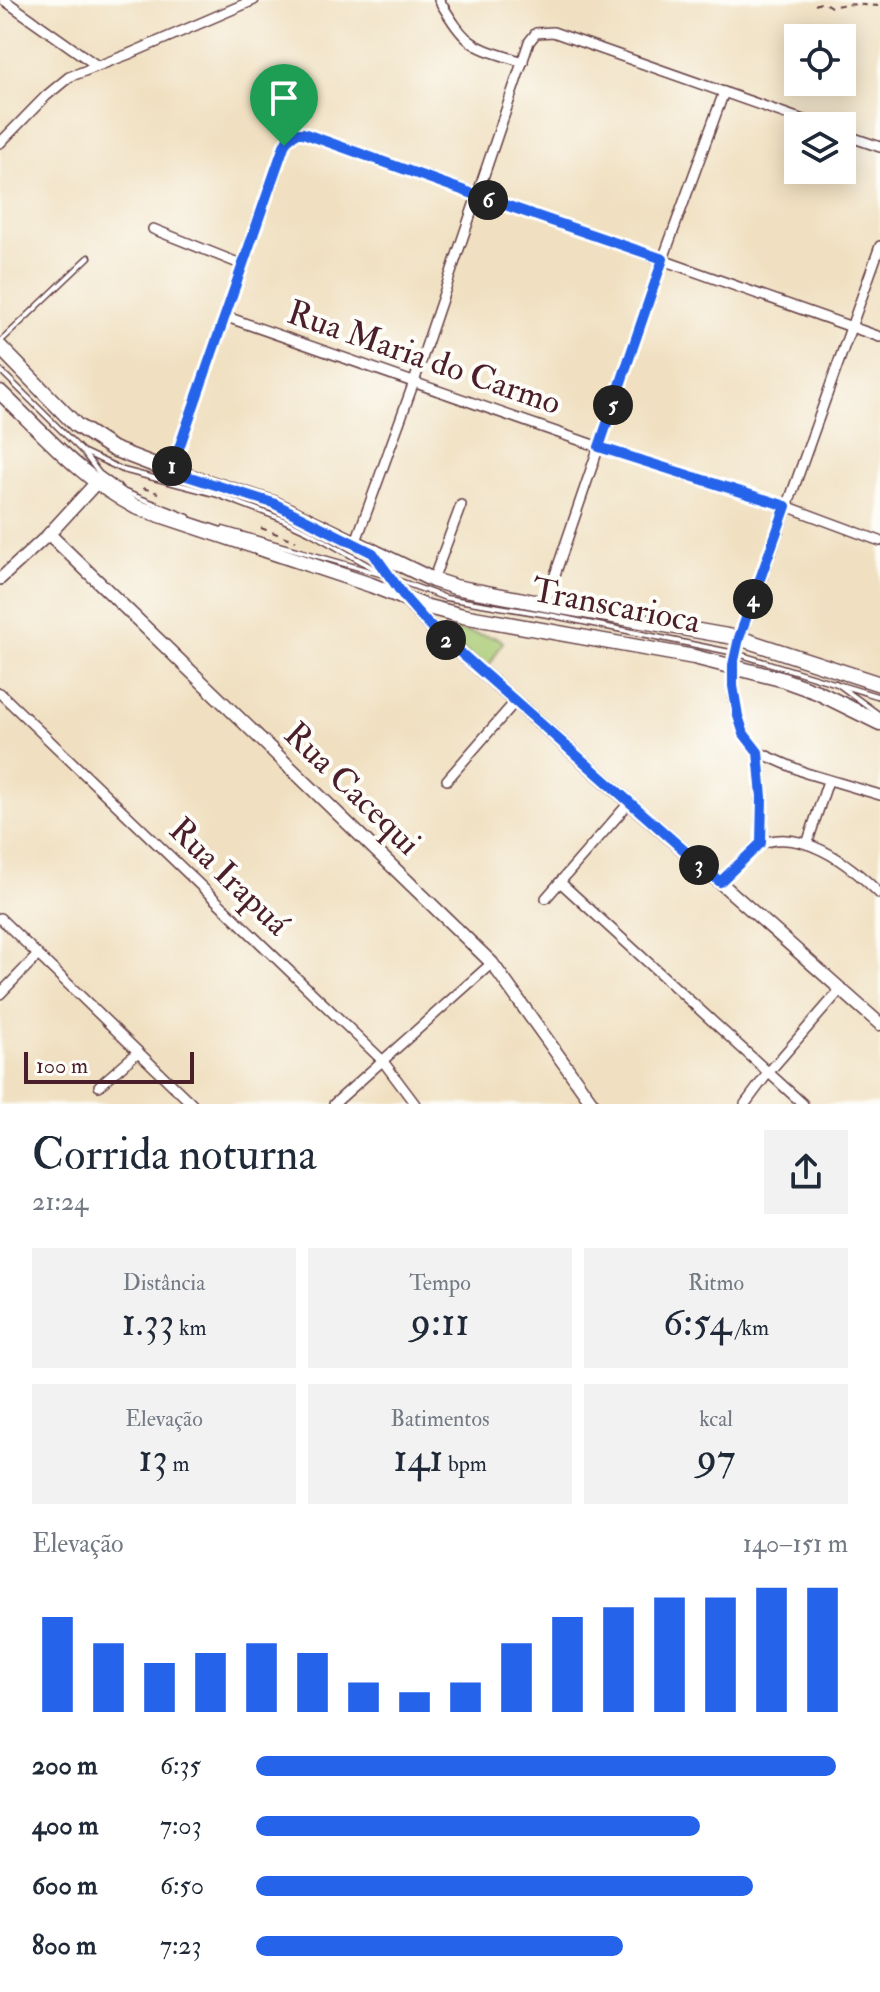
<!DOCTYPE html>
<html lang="pt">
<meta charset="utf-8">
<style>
:root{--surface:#fff;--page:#f2f2f3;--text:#1f2937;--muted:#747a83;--accent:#2563eb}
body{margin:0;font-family:"IM FELL Double Pica",serif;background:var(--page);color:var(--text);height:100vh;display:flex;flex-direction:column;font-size:30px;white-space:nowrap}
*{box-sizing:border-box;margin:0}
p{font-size:26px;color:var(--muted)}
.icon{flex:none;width:44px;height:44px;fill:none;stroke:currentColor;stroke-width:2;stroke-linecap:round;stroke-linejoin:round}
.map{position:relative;height:1104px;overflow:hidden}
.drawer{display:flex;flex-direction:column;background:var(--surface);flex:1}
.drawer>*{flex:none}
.tools{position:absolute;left:784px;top:24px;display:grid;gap:16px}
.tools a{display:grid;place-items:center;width:72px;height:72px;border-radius:0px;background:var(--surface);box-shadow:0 4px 20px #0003;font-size:40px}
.scale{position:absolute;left:24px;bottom:20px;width:170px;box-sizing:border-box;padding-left:8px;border:4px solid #4a1f2b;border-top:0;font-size:22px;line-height:28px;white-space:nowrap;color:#4a1f2b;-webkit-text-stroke:6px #fdfcf7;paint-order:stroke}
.pin{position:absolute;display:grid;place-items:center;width:68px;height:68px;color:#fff;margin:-82px -34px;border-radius:50% 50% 50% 0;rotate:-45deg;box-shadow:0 0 8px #0007}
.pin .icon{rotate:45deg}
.km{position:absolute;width:40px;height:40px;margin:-20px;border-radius:50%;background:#222;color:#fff;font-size:22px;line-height:40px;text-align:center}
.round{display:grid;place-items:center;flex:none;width:84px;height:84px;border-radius:0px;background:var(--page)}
.overview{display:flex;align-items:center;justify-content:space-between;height:136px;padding:0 32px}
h1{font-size:44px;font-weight:600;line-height:60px}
.stats{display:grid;grid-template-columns:repeat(3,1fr);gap:12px;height:136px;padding:8px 32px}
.stats div{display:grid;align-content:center;border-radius:0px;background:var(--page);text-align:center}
.stats b{font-size:40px;font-weight:600}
.stats small{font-size:22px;font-weight:400}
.stats p{font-size:22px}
.chart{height:224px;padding:16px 32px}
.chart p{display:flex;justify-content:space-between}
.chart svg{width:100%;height:144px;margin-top:8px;stroke:var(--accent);stroke-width:6}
ul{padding:0 32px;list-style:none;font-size:26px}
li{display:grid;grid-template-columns:128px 96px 1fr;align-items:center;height:60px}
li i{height:20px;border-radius:10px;background:var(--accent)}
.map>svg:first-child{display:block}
</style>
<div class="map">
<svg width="880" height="1104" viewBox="0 0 880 1104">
<rect width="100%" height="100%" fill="#fdfcf7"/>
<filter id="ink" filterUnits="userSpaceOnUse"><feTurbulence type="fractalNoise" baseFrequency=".0125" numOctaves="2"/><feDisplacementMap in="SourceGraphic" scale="16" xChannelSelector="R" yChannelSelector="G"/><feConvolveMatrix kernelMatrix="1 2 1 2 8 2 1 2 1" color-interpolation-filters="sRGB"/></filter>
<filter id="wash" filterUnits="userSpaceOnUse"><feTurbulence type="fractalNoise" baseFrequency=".006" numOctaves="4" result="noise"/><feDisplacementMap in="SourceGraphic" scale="32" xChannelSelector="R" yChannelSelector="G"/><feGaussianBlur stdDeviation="1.8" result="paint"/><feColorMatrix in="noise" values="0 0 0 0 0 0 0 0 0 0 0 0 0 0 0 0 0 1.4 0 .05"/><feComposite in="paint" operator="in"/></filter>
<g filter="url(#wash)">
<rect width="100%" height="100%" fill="#f0e0c1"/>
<path fill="#a9cb73" stroke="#7a754f" stroke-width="2" d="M450,629L498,638L503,642L487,669L445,634Z"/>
</g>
<g filter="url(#ink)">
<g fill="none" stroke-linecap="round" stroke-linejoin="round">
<defs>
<g id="service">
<path d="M0,342L89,257"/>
<path d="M0,370L82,451L99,473L125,492L188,517"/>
<path d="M82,451L123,470L215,494L279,518L309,532L382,573"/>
<path d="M223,529L380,574"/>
<path d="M397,580L446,598L554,616L735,653L880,697"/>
<path d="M836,683L880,715"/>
</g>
<g id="minor">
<path d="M4,0L96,65"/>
<path d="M439,0C469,49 470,45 523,62"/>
<path d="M842,134L880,147"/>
<path d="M0,143L46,96L69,77L129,54L254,0"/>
<path d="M153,229L243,265"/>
<path d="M224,316L599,447L786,506L880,541"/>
<path d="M171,471L284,146L287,140L296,133H303L880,337"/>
<path d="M355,544L414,382L529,42L536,33L553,32L820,126"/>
<path d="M433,580L461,505"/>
<path d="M545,604L663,259L724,92"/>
<path d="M0,693L382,1060L415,1104"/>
<path d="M758,752L806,773L880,795"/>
<path d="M447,780L514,703"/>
<path d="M761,843C759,814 765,783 758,755C757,747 748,741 745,734C732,710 731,680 735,653L880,246"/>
<path d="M807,844L828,781"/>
<path d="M560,882L803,1104"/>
<path d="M720,882L756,846C799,824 851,865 880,894"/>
<path d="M546,898L629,803"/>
<path d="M0,918L192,1104"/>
<path d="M0,994L38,955"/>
<path d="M99,1086L138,1052"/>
<path d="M334,1104L492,963"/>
<path d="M745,1104L768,1073L841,989"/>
</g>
<path id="tertiary" d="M0,579L49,534"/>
<g id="secondary">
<path d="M95,484L49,534L492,963L593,1104"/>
<path d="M373,553L406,599L428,624L880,1024"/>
</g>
<g id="primary">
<path d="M0,347L76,425L113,449L160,467L273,503L433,580L455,587L545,604L739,638L880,684"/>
<path d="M0,392C44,434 81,478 136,507L371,585L424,606L463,616L694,657L781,679L817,692L880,723"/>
</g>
</defs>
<use href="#service" stroke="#633c42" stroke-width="7"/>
<use href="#minor" stroke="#633c42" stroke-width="12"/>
<use href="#tertiary" stroke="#633c42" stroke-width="14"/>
<use href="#secondary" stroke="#633c42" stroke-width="15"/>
<use href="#primary" stroke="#633c42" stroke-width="17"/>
<g stroke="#633c42" stroke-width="2" stroke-dasharray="6 6" stroke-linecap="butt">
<path d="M815,5L823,2L831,7L846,4L880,6"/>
<path d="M143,488L158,493"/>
<path d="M261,528L296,541"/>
</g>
<use href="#service" stroke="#fff" stroke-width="4"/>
<use href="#minor" stroke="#fff" stroke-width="9"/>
<use href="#tertiary" stroke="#fff" stroke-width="11"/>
<use href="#secondary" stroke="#fff" stroke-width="12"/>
<use href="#primary" stroke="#fff" stroke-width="14"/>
</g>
</g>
<g fill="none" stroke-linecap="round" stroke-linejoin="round" filter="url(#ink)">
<defs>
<path id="route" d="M296,133H303L476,195L663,259L599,447L786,506L739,638L733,665V686L738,716L744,734L758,752L762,797L761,843L720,882L428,624L406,599L373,553L273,503L171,471L284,146L287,140Z"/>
</defs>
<use href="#route" stroke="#fff" stroke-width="16"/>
<use href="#route" stroke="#2563eb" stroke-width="10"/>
</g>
<g text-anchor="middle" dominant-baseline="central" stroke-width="8" stroke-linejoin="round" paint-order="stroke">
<g font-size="34" fill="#4a1f2b" stroke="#fdfcf7">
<text transform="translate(424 358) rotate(19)">Rua Maria do Carmo</text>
<text transform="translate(616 606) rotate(11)">Transcarioca</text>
<text transform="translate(352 789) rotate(44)">Rua Cacequi</text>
<text transform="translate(229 877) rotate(44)">Rua Irapuá</text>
</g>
</g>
</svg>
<div class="tools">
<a><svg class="icon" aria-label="locate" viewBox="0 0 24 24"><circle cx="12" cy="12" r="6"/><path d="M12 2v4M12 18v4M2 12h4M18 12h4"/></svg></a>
<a><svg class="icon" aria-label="layers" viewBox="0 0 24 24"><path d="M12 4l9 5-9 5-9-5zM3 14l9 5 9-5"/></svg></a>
</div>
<div class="scale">100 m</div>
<div class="pin" style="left:284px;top:146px;background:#1e9e55"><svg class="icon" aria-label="arrive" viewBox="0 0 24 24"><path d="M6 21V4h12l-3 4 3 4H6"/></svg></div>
<b class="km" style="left:172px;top:466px">1</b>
<b class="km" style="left:446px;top:640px">2</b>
<b class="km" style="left:699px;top:865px">3</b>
<b class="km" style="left:753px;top:599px">4</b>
<b class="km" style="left:613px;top:405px">5</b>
<b class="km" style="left:488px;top:200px">6</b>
</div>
<section class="drawer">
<div class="overview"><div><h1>Corrida noturna</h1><p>21:24</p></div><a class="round"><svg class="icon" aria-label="share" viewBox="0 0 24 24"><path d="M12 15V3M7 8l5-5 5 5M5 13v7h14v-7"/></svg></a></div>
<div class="stats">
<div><p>Distância</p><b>1.33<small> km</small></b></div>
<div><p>Tempo</p><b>9:11</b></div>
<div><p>Ritmo</p><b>6:54<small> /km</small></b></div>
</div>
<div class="stats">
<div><p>Elevação</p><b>13<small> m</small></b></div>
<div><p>Batimentos</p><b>141<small> bpm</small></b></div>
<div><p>kcal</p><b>97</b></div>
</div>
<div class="chart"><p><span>Elevação</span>140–151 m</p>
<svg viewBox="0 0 160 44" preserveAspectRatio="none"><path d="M5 44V15M15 44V23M25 44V29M35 44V26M45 44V23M55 44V26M65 44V35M75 44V38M85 44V35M95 44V23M105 44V15M115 44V12M125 44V9M135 44V9M145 44V6M155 44V6"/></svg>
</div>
<ul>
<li><b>200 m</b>6:35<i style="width:98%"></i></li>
<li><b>400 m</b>7:03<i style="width:75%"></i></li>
<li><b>600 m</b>6:50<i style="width:84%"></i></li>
<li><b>800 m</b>7:23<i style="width:62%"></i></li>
</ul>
</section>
